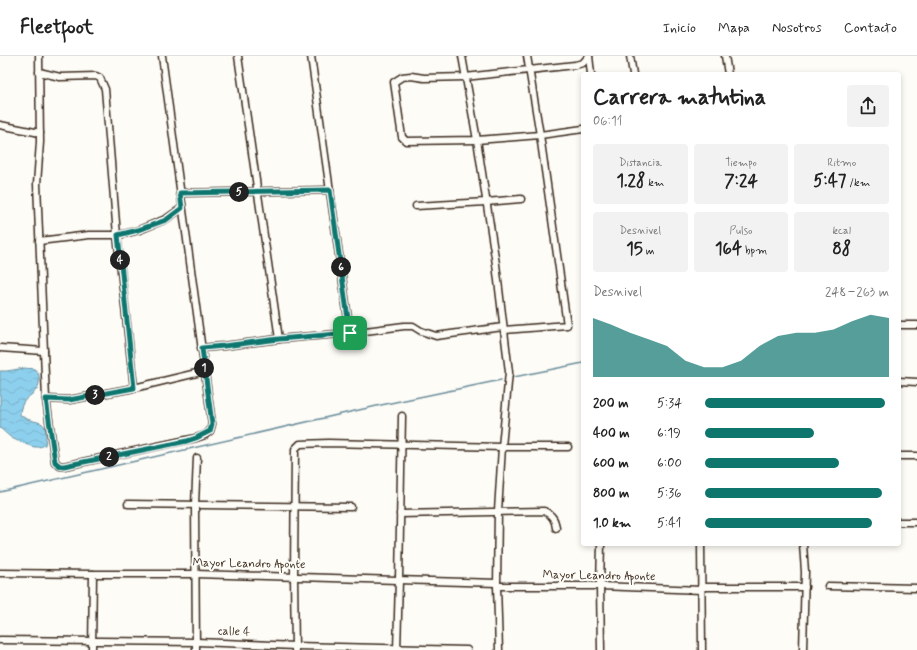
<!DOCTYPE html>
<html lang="es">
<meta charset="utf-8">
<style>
:root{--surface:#fff;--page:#f2f2f2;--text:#222;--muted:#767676;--line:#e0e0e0;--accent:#0f766e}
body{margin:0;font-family:Mynerve,sans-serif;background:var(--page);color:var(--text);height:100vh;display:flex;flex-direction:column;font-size:15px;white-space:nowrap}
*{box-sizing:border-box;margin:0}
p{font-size:13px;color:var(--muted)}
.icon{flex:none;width:22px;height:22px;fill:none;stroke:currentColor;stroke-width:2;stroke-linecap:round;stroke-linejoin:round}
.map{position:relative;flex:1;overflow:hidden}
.panel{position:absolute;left:581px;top:16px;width:320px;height:474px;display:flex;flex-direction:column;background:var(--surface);border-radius:4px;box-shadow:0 2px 6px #0003}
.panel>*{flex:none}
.pin{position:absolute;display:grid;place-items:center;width:34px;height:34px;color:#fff;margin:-17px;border-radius:8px;box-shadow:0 2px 6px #0006}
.km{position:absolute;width:20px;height:20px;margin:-10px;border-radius:50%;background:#222;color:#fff;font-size:11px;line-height:20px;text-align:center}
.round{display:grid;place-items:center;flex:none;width:42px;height:42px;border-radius:4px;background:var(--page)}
.summary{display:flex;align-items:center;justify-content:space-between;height:68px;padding:0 12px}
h1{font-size:22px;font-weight:800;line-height:30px}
.metrics{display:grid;grid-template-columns:repeat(3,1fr);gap:6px;height:68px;padding:4px 12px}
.metrics div{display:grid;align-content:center;border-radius:4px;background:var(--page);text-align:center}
.metrics b{font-size:17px;font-weight:800}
.metrics small{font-size:11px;font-weight:400}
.metrics p{font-size:11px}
.chart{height:112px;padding:8px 12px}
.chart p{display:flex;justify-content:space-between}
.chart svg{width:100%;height:72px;margin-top:4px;fill:var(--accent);opacity:.7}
ul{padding:0 12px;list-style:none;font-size:13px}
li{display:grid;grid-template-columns:64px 48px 1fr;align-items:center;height:30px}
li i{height:10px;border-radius:5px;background:var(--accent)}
header{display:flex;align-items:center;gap:24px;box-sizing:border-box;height:56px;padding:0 20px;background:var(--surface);border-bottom:1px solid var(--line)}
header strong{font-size:19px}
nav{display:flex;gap:22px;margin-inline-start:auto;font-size:14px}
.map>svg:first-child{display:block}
</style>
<header>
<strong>Fleetfoot</strong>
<nav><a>Inicio</a><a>Mapa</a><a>Nosotros</a><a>Contacto</a></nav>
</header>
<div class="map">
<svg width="917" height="594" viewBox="0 0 917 594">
<defs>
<pattern id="water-waves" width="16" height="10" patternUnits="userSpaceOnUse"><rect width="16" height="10" fill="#8dd0ee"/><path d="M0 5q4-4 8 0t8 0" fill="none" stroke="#7bb3cc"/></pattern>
</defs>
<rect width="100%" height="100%" fill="#fdfcf7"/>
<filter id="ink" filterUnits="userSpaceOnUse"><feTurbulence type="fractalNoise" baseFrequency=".025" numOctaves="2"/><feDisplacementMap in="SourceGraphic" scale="8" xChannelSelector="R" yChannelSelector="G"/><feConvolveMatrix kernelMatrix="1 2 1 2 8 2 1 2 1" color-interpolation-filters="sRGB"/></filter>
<g filter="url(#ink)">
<path fill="url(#water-waves)" stroke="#6c8e9b" d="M25,312C28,313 32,312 34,313C41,316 40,328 37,333C33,339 26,341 23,347C21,351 20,355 20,359C36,371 50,358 45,389C35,394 28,389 19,385C18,385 17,385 16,384C10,382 5,376 0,372V315H7Z"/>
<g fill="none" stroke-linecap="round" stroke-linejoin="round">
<g stroke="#6c8e9b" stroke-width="1.5">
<path d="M514,321L583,307"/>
<path d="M0,436L381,349L501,324"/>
</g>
<defs>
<g id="minor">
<path d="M39,0L40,86L37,128L46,343L55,406L60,410H64L196,382L205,379L210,375L212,368L162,0"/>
<path d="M238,0L279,283"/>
<path d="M462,0L477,84L496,208L509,316L502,391L498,455L497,530L499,594"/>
<path d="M589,0L591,18"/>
<path d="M630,0L633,18"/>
<path d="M725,0L728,18"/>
<path d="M39,16L60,21L96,20L100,22L105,33L117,179L134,332"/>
<path d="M0,69L40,77"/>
<path d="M583,73L540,79L477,84L406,85L402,81L394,26L402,21L411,20L424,22L465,21L575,9L583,7L589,0"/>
<path d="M180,137L330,134"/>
<path d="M416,150L486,146L521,143"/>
<path d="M39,185L89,179H117L124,178L139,174L166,163L182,152"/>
<path d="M899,269H917"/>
<path d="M504,274L567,269L540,79L527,0"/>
<path d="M350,277L404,270H413L421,275L436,280L503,271"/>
<path d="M0,292L44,295"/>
<path d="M201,292L224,290L279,283L350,277L311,0"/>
<path d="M899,325L917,326"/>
<path d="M46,343L69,344L134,332L205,315"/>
<path d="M899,400H917"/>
<path d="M128,448L351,451"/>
<path d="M400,458L544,455C552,459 555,463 556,472"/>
<path d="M899,466H917"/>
<path d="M701,488L702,594"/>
<path d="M0,517L93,518H196L497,527"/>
<path d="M497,530H600L701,534"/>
<path d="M828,530L917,532"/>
<path d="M701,531H805"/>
<path d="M0,584L197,586L295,590L467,594"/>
<path d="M92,594L93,518"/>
<path d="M196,594L195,449L197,402"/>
<path d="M295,594L294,520L295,393L300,388L328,387L502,391H568"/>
<path d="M397,594L399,524L402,360"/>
<path d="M601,594L600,530L601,488"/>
<path d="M803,594L805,516L803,488"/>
</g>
</defs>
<use href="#minor" stroke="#3b2a1e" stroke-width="9"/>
<use href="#minor" stroke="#fdfcf7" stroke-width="6"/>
</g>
</g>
<g fill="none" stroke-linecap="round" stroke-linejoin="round" filter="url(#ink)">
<defs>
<path id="route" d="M330,134L350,277L279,283L224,290L202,292L212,368L210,375L196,382L187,385L64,410H60L55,406L46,343L69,344L134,332L118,179L138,174L166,164L182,152L180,137Z"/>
</defs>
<use href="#route" stroke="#fff" stroke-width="8"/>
<use href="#route" stroke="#0f766e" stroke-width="5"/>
</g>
<g text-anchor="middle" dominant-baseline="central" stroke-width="4" stroke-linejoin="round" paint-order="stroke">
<g font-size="12" fill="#3b2a1e" stroke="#fdfcf7">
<text transform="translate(249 508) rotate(1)">Mayor Leandro Aponte</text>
<text transform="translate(599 520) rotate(1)">Mayor Leandro Aponte</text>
<text transform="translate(234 576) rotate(2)">calle 4</text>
</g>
</g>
</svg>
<div class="pin" style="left:350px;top:277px;background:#1e9e55"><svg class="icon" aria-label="arrive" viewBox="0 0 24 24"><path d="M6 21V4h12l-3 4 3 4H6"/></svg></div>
<b class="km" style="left:204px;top:312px">1</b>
<b class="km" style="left:109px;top:401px">2</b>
<b class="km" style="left:95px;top:339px">3</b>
<b class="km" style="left:120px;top:204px">4</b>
<b class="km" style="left:239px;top:136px">5</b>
<b class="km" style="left:341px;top:211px">6</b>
<section class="panel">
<div class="summary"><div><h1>Carrera matutina</h1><p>06:11</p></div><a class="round"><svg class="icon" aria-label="share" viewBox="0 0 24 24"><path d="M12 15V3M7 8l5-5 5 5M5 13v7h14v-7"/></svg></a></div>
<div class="metrics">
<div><p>Distancia</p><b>1.28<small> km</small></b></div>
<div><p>Tiempo</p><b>7:24</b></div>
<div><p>Ritmo</p><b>5:47<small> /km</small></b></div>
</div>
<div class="metrics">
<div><p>Desnivel</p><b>15<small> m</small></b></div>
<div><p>Pulso</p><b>164<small> bpm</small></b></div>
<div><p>kcal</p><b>88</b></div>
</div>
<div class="chart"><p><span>Desnivel</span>248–263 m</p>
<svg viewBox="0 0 160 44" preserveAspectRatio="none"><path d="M0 44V8L10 12L20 17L30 21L40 25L50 34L60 38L70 38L80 34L90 25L100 19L110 17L120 17L130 15L140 10L150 6L160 8V44z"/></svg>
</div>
<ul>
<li><b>200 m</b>5:34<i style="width:98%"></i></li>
<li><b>400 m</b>6:19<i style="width:59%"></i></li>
<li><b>600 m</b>6:00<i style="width:73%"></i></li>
<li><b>800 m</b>5:36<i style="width:96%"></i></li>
<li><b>1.0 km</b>5:41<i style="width:91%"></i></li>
</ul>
</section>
</div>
